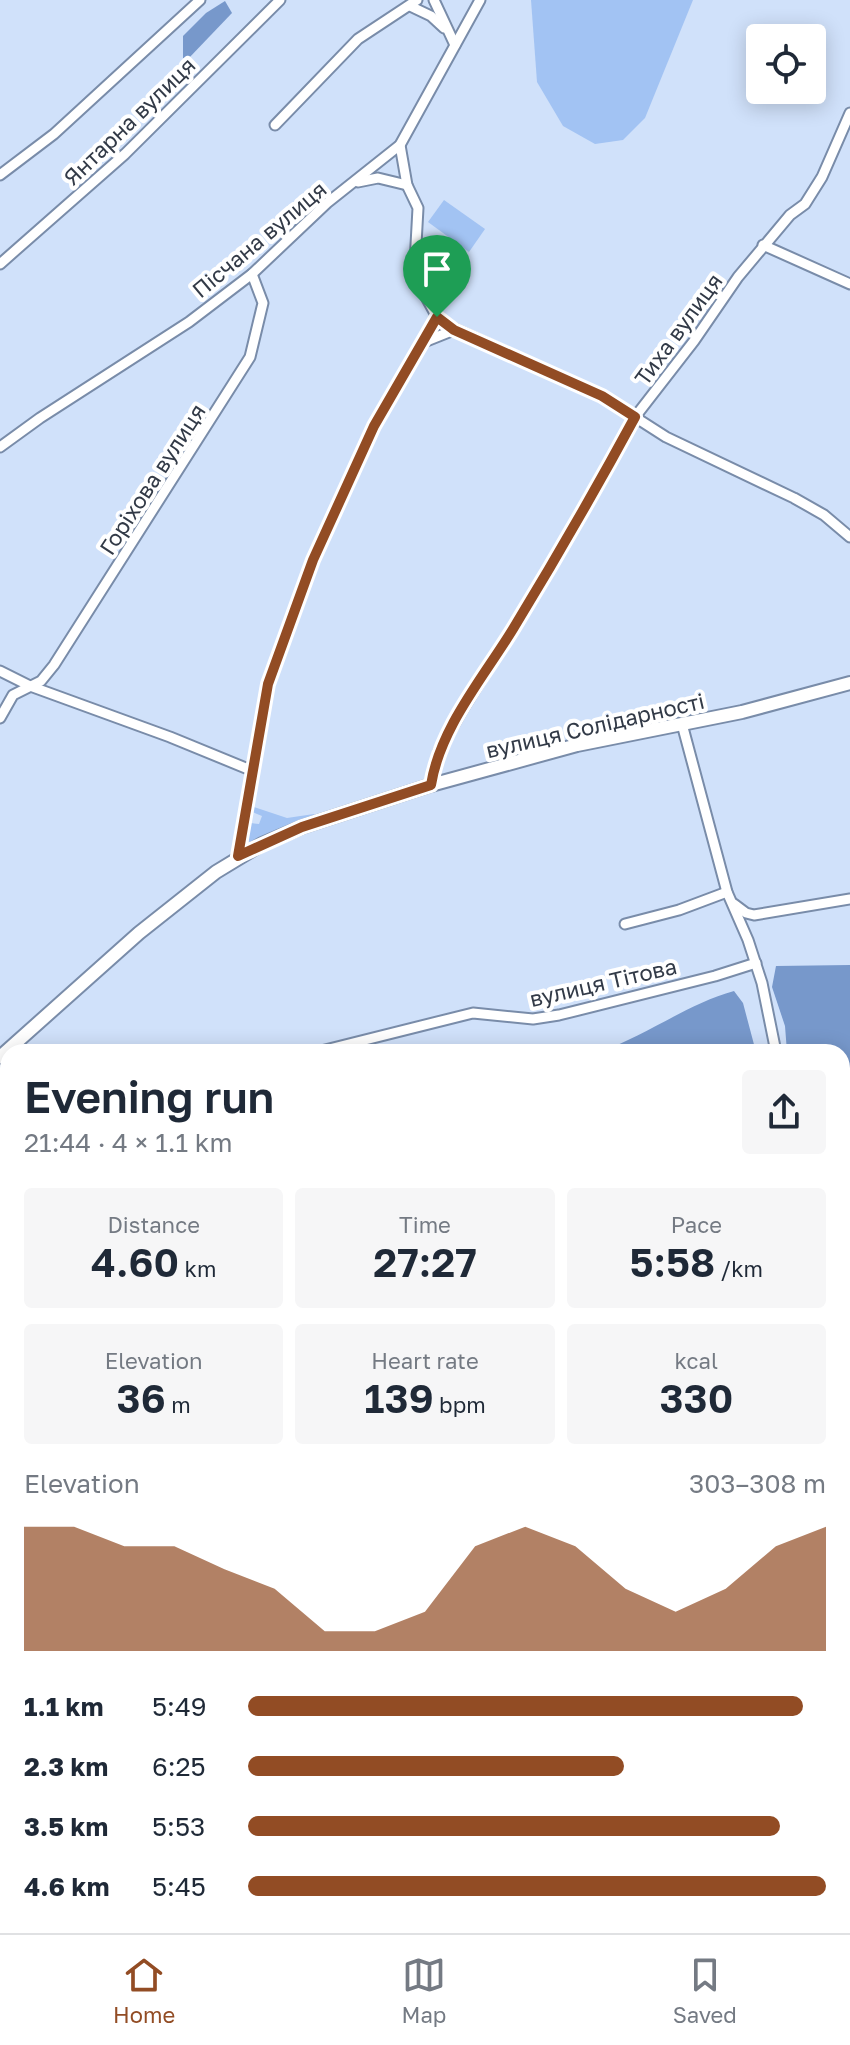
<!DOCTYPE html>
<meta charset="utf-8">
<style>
:root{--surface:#fff;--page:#f6f6f7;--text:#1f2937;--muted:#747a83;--line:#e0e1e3;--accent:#924c24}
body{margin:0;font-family:"Golos Text",sans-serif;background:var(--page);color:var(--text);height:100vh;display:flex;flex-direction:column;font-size:30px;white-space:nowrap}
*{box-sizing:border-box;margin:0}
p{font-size:26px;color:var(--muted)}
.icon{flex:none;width:44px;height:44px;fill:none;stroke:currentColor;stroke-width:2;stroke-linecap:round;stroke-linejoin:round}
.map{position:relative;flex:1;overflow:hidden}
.details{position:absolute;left:0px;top:1044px;width:850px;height:890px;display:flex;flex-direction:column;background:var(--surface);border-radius:24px 24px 0 0;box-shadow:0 4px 20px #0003}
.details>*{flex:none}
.controls{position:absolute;left:746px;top:24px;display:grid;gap:16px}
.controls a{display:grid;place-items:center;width:80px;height:80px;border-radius:8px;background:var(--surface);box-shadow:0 4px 20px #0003;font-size:40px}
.pin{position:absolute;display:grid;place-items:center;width:68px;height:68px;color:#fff;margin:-82px -34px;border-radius:50% 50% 50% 0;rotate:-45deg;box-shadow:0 0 8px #0007}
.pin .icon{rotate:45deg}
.round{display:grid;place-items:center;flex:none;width:84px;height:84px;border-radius:8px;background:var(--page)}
.head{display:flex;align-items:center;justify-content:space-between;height:136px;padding:0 24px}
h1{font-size:44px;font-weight:600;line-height:60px}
.figures{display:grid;grid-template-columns:repeat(3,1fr);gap:12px;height:136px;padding:8px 24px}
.figures div{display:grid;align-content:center;border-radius:8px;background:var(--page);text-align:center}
.figures b{font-size:40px;font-weight:600}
.figures small{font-size:22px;font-weight:400}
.figures p{font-size:22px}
.chart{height:224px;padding:16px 24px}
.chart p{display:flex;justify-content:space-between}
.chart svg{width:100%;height:144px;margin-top:8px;fill:var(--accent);opacity:.7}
ul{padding:0 24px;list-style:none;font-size:26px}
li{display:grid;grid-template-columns:128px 96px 1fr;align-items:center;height:60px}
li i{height:20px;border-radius:10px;background:var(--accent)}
.dock{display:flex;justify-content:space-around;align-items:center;height:112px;border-top:2px solid var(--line);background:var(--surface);font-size:22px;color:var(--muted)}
.dock a{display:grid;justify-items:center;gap:4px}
.dock .selected{color:var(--accent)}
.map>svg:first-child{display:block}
</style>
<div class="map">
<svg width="850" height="1933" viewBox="0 0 850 1933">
<rect width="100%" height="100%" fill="#d0e1fa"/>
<g fill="#a2c3f3">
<path d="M531,0H693L645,118L623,140L595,144L563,126L537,82Z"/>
<path d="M444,200L485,229L469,252L428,222Z"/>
<path d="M251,806L287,818L314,814V818L250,845L246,829L251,823L259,824L262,816L250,811Z"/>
<path d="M850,1083V1445L842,1440V1085Z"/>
</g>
<g fill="#7798cb">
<path d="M225,1L232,13L188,59L183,58V36L206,13Z"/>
<path d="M850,965V1083L842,1085V1052H787L785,1026L772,987L776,966Z"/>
<path d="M734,991L743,1003L756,1052H599C646,1036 687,1004 734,991Z"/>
<path d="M8,1523V1652L0,1659V1533Z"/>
</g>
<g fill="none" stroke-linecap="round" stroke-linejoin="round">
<defs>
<g id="minor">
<path d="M434,0L455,45"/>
<path d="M410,6L431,16L444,28"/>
<path d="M275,125L358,39L417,0"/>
<path d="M400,145L407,185L418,208L415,263L420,286L437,317L446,325L602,396L666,437L794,498L824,515L850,537"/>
<path d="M0,175L54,134L200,0"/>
<path d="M358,182L378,178L407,185"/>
<path d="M763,245L850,284"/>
<path d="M0,264L125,154L280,0"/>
<path d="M424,342L454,330"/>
<path d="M0,447L40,418L189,322L252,274L327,203L400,145L480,0"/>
<path d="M0,671L30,686L170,737L253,771"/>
<path d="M0,718L13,695L41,681L54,665L250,357L263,303L252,274"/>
<path d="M682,724L727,892L748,940L762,983L776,1052"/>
<path d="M431,785L439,751L461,712L552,565L635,417L694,341L738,277L790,215L805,204L822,177L850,113"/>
<path d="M238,856L268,684L313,560L374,426L437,317"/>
<path d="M734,904L746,913L754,915L850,899"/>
<path d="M625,924L679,910L727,892"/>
<path d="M317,1052L473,1013L533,1019L559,1015L715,976L756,963"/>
<path d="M0,1195L8,1197"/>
<path d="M842,1520L850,1526"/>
<path d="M842,1838L850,1828"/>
<path d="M842,1909L850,1915"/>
<path d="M136,1926L144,1933"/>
<path d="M21,1933L28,1926"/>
<path d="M245,1933L252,1926"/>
<path d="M511,1933L517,1926"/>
<path d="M757,1933L765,1926"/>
</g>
<path id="secondary" d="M0,1057L139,933L216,872L262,844L302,827L431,785L577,745L742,712L850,683"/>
</defs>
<use href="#minor" stroke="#798ca9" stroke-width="13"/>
<use href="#secondary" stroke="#798ca9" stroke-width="16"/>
<use href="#minor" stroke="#fff" stroke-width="9"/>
<use href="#secondary" stroke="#fff" stroke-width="12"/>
</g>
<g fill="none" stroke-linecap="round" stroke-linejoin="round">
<defs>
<path id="route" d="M437,317L454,330L602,396L635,417C596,489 555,560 513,629C483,678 440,728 431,785L302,827L238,856L268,684L313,560L374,426Z"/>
</defs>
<use href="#route" stroke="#fff" stroke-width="16"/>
<use href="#route" stroke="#924c24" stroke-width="10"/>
</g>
<g text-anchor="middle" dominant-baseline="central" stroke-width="8" stroke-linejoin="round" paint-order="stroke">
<g font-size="22" fill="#323a47" stroke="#fff">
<text transform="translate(129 121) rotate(-44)">Янтарна вулиця</text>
<text transform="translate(259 239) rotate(-40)">Пісчана вулиця</text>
<text transform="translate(678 329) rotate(-54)">Тиха вулиця</text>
<text transform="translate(152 479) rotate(-57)">Горіхова вулиця</text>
<text transform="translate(595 725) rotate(-13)">вулиця Солідарності</text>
<text transform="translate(603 982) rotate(-13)">вулиця Тітова</text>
</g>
</g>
</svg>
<div class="controls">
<a><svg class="icon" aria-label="locate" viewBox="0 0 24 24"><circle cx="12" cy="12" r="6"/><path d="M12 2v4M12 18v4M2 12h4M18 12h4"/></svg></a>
</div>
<div class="pin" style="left:437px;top:317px;background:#1e9e55"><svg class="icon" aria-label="arrive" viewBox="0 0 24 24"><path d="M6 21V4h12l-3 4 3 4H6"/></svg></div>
<section class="details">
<div class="head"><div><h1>Evening run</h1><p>21:44 · 4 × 1.1 km</p></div><a class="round"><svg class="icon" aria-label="share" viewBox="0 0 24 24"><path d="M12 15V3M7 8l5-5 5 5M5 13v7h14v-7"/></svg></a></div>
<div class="figures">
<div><p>Distance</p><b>4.60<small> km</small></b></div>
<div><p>Time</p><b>27:27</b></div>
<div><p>Pace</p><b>5:58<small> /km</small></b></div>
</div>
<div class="figures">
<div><p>Elevation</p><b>36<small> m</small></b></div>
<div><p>Heart rate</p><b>139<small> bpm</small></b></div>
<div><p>kcal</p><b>330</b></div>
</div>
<div class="chart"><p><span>Elevation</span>303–308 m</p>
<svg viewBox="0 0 160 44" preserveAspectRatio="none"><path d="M0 44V6L10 6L20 12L30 12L40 19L50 25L60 38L70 38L80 32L90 12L100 6L110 12L120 25L130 32L140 25L150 12L160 6V44z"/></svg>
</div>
<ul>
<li><b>1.1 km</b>5:49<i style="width:96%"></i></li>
<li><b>2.3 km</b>6:25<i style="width:65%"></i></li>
<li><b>3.5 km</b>5:53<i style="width:92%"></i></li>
<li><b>4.6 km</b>5:45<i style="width:100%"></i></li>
</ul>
</section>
</div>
<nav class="dock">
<a class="selected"><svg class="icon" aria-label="home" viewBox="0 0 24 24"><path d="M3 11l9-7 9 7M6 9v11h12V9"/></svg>Home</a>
<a><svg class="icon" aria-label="map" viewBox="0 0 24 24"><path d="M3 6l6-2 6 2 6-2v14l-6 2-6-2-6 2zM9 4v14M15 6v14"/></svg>Map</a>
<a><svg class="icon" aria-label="saved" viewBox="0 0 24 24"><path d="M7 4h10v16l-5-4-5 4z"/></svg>Saved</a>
</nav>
